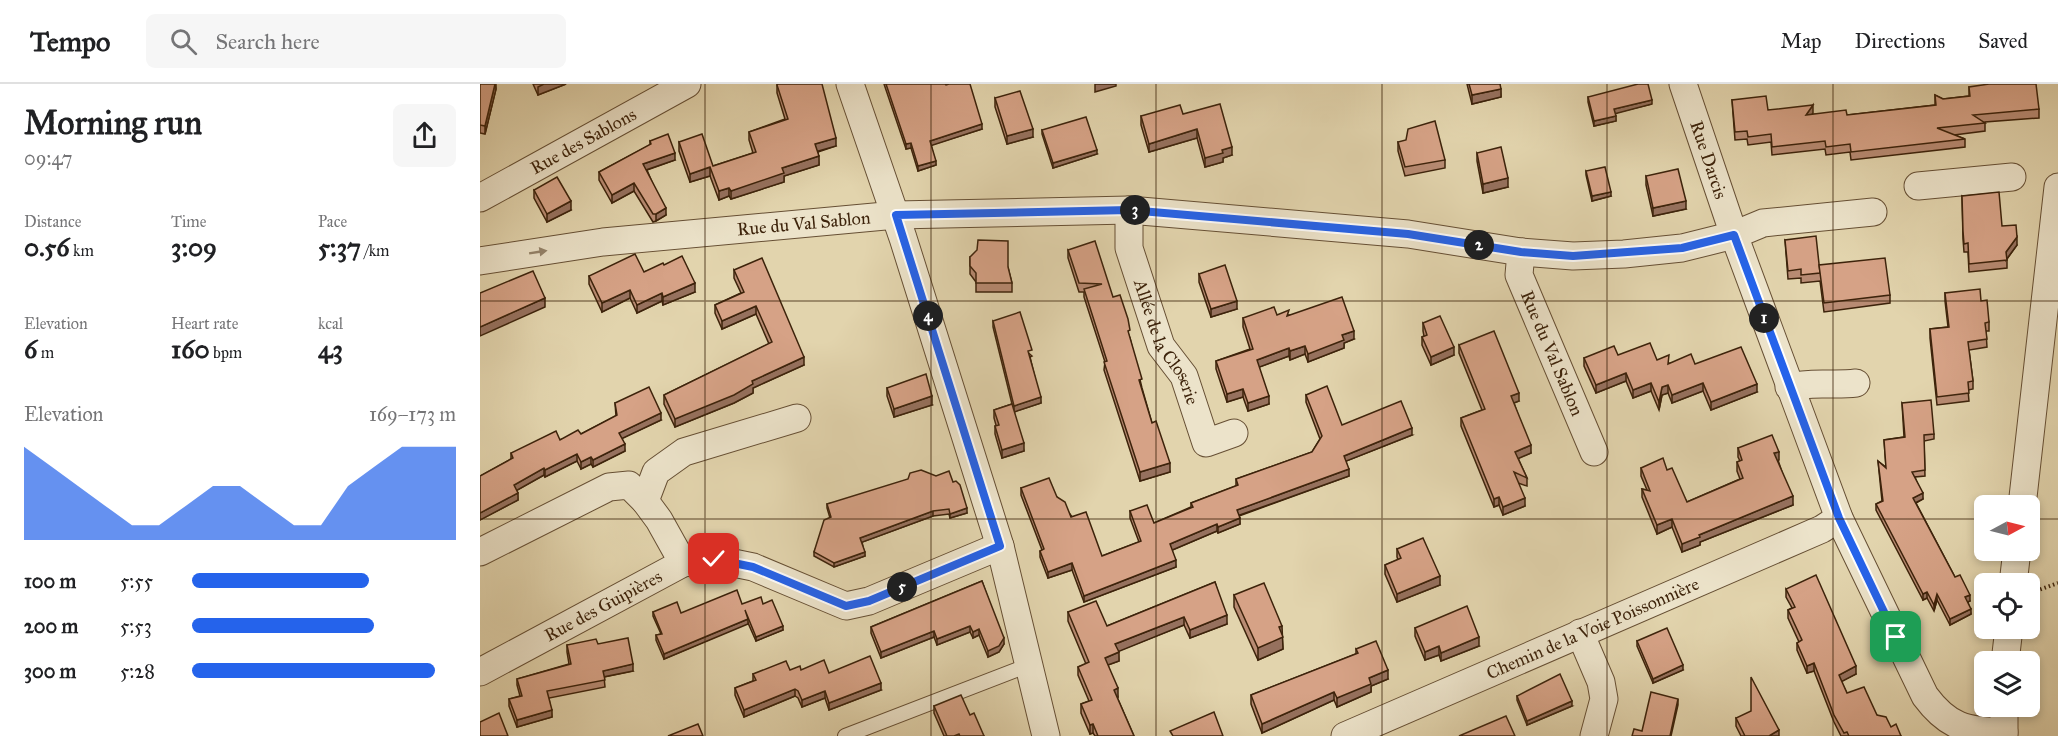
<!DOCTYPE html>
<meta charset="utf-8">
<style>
:root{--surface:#fff;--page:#f6f6f6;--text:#202124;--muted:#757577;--line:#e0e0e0;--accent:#2563eb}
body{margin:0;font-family:"IM FELL Great Primer",serif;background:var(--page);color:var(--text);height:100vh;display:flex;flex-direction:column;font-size:22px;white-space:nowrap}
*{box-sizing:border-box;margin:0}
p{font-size:20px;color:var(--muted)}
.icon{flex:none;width:33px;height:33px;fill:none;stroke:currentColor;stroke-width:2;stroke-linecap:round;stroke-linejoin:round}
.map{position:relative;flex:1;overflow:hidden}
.sheet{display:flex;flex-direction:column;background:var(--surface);width:480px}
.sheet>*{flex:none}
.needle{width:39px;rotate:83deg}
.fabs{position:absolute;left:1494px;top:411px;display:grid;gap:12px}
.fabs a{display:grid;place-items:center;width:66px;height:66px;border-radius:9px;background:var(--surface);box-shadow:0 3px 9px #0003;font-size:30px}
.pin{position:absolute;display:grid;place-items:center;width:51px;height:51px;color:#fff;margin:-26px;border-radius:12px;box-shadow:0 3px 9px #0006}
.km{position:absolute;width:30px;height:30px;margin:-15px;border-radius:50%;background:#222;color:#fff;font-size:16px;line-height:30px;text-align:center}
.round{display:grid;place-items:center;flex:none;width:63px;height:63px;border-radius:9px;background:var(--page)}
.headline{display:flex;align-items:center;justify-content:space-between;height:102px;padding:0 24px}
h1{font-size:33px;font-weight:700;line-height:45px}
.stats{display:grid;grid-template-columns:repeat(3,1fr);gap:9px;height:102px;padding:6px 24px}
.stats div{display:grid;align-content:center}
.stats b{font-size:26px;font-weight:700}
.stats small{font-size:16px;font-weight:400}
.stats p{font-size:16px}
.chart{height:168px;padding:12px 24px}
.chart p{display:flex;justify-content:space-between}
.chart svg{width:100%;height:108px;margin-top:6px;fill:var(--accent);opacity:.7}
ul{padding:0 24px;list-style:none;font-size:20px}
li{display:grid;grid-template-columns:96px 72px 1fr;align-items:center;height:45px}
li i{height:15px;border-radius:8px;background:var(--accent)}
header{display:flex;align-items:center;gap:36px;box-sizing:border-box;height:84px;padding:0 30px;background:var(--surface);border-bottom:2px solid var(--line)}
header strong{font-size:28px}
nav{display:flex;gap:33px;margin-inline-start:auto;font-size:21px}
.search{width:420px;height:54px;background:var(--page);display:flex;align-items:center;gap:15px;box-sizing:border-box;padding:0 21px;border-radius:9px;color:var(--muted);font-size:22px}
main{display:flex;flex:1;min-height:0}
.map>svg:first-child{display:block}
</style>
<header>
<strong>Tempo</strong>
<div class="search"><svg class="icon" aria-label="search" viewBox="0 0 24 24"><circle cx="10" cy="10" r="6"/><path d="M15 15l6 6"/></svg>Search here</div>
<nav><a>Map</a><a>Directions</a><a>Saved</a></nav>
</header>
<main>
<section class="sheet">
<div class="headline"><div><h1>Morning run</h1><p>09:47</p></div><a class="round"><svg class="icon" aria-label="share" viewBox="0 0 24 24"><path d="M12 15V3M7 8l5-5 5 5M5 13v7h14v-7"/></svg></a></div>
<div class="stats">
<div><p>Distance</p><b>0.56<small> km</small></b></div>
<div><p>Time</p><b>3:09</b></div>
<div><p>Pace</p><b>5:37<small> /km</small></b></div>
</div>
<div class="stats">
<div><p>Elevation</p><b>6<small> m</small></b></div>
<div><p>Heart rate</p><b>160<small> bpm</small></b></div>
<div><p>kcal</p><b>43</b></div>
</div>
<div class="chart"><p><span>Elevation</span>169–173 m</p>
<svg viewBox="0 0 160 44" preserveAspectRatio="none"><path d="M0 44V6L10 14L20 22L30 30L40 38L50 38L60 30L70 22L80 22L90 30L100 38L110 38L120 22L130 14L140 6L150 6L160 6V44z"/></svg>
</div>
<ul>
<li><b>100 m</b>5:55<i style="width:67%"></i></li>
<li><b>200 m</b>5:53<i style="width:69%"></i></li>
<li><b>300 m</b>5:28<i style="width:92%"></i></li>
</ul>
</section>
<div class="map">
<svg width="1578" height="652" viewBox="0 0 1578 652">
<rect width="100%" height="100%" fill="#e2d4ad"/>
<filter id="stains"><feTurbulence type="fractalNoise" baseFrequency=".00333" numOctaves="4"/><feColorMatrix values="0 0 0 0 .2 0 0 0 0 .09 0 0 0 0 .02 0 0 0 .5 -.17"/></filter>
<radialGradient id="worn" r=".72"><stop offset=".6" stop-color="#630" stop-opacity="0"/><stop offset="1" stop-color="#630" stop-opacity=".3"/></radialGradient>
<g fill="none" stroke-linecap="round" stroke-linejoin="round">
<defs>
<path id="service" d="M365,652L549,581"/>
<g id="minor">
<path d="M370,0L423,154L520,462L566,652"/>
<path id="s1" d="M1203,0L1254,151L1359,434L1445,612C1468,643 1486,647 1524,648"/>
<path d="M1438,102L1532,93"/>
<path id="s2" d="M0,114L207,0"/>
<path id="s3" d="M649,126V164L681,262L704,292L726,359L754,349"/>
<path id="s4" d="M1041,168L1039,191L1114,368"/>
<path id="s5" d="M0,177L123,158L416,131L649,126L928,150L1041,168L1093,172L1144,170L1202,164L1254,151L1283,139L1393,128"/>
<path d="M1309,303C1332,297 1353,302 1376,299"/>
<path d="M1542,422L1578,103"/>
<path d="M0,468L129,403L149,401L165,417"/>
<path d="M203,479L179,436L165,417L176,388L204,368L317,334"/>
<path d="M1533,500L1537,466"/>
<path d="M1100,549L1121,598L1124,615L1114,652"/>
<path d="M1525,578L1529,544"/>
<path id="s6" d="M0,588L203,479L234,475L273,483L366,522L389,517L520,462"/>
<path id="s7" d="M865,652L1342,445L1359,434"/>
<path d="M1524,652V622"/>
</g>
</defs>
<use href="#service" stroke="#664f34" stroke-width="16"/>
<use href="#minor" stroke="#664f34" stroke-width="29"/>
<path stroke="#3d230b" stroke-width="4" stroke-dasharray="1.5 3" stroke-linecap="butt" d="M1556,507L1578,499"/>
<use href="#service" stroke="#ece3ca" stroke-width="14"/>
<use href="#minor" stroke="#ece3ca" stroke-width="27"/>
</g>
<g fill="#b88b73" stroke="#3d230b" stroke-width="1.5">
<path d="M0,0H16V5L5,50L0,49Z"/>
<path d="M53,0H86L58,11Z"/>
<path d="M404,0H465L502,45L451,61L456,81L438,87L431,64L426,65Z"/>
<path d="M987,0H1020L1021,13L992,20Z"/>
<path d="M297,1L356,62L338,68L339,81L304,92V98L251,115L249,112L239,116L230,92L210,98L199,67V58L233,82L273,69L269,56V48L305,35L297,9Z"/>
<path d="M1489,3L1559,25V34L1505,38V47L1474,51L1485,55V63L1371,76L1370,68L1346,71L1345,65L1292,71L1291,58L1268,61L1267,55L1255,56L1252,16L1288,26L1332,30L1367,31L1455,21V11L1463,15L1489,12Z"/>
<path d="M1108,13L1172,20L1135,29L1136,37L1114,42L1108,18Z"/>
<path d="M515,14L553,53L527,60L515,23Z"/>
<path d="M703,30L752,71L743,74V78L725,83L717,54L669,68L661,41V32Z"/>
<path d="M562,46L617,70L573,84L562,50Z"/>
<path d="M170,57L195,76L167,86L186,131L176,137L173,138L154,107L132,119L119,96V88L170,61Z"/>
<path d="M918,58L965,76V84L925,92L918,67Z"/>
<path d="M997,69L1028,103L1003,109L997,77Z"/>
<path d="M1106,87L1131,112L1112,117L1106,91Z"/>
<path d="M1166,92L1206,125L1173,132L1166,101Z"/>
<path d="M54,106L91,126L67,138L54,114Z"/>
<path d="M1482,112L1522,142L1537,161L1527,175V184L1489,188L1488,168H1484L1483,155Z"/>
<path d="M1305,156L1339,182L1410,211V219L1344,228L1340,197L1321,199V194L1308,195Z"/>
<path d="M588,166L633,213L650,254L662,304L672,339L690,388L660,397L624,286L625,278L604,213V208H599L588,174Z"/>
<path d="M490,173L528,183L532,199V208H496V198L490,190Z"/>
<path d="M184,181L215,208L183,221L182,217L157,229L150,214L122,228L109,200V192L164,188Z"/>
<path d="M254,186L324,281L273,304V309L254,319L195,343L184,320V311L289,260L276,230L242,245L235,229V221L261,209L254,194Z"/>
<path d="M719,190L757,225L731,233L719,198Z"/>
<path d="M1465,209L1501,217L1509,238V247H1506L1507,263L1489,266L1493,297V305L1488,306L1489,317L1457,321L1450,254V245L1468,243L1465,217Z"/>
<path d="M797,231H809L874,255L864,259V264L828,278L825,270L810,276L809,272L779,283L789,320L768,327L763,313L747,318L736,285V277L770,265L763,243V234Z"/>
<path d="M513,237L552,272L550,273L561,319L534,328L544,367L522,374L515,350V342L516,341L514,334V326L532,320L513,243Z"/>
<path d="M943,239L974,271L951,281L942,261V253L944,252L943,247Z"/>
<path d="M979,261L1039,317L1034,319L1051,369L1038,374L1047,394V402L1038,399L1045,422L1023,431L1019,421L1014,423L981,342V334L1002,326L979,269Z"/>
<path d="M1138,271L1189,279L1215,280L1277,308L1231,326L1223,307L1192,319L1188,309L1182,311L1179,326L1171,307L1153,314L1146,297L1116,309L1104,282V274Z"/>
<path d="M407,304L452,321L414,333L407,312Z"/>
<path d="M826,311L862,341L932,351L866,377L869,392L759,432L760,440L738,449L737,447L692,466L696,483L604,518L592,486L568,494L560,473V467L562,466L541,411V404L577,413L622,472L659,458L650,434V427L674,439L711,423V419L756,402V395L832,368L840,355L826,318Z"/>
<path d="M135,319L181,336L142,354L145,367L113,383L111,380L101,385L97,377L65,393L64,391L37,406L38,416L0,436V392L31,375V369L101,350L136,332Z"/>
<path d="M1422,319L1454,350V355L1444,357L1445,392L1435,393L1443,415L1436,419L1475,493L1490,517L1488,518L1491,530L1470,541L1457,516L1454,527L1447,514L1443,516L1396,426V420L1402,417L1398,377L1406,383L1404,356L1424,353Z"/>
<path d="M1258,364L1299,376H1298L1313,421L1220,458V461L1202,468L1192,443L1177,450L1162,413V405L1167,406L1161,392V384L1187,386L1207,418L1260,395L1257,387V378L1260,377L1258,373Z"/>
<path d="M473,398L487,429L470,434L469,430L453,432L382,458L385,472L354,483L334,472V468L350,434L347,424V420Z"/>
<path d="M917,465L960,501L917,518L905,490V481L918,476L917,473Z"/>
<path d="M502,497L524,560L519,568L508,573L499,551L493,554L490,548L457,561L454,553L401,574L391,549V543Z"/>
<path d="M735,498L747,540L710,554L704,541L638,567L639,577L628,581L638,613H637L654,652H615L613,649L610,650L601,629V620L609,617L598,591V583L606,580L588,537V528L627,542Z"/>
<path d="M1306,505L1376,590L1361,597L1367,609L1397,631L1421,652H1361L1354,638L1334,587L1327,589L1317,566V559L1319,558L1308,534V526L1312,524L1306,513Z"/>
<path d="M754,511L802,550L803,565L778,576L754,523Z"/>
<path d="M262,520H283L303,546L276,557L268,539L184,575L176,556V551L181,550L173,532V528L201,529Z"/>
<path d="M935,544L999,562L961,577L959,571L945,576L935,552Z"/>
<path d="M1157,557L1203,586L1173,599L1157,562Z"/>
<path d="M118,560L153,587L124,593L125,603L69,614L72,633L37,643L29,622V615L40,612L37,601V595L89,580L87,568V561Z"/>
<path d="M876,565L908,595L891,602V608L857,623L854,616L782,649L771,620V611L876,570Z"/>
<path d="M310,586L349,589L401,606L349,626L345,614L322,623L318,614L315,612L264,633L255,611V604L273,597V590Z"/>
<path d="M1037,612L1092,622L1047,641L1037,616Z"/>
<path d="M454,622L490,631L504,652H464L454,629Z"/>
<path d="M1256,634L1299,652H1261L1256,642Z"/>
</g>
<g fill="#96715e" stroke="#3d230b" stroke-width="1.5">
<path d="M15,0L16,5L5,50V42Z"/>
<path d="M64,0H86L58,11V3Z"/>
<path d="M615,0H636V2L615,8Z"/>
<path d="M1021,5V13L992,20V11Z"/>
<path d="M1172,16V20L1134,30V25Z"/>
<path d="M1333,21V29L1326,39V31Z"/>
<path d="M1136,32V37L1114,42V37Z"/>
<path d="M502,40V45L450,62V57Z"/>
<path d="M553,45V53L527,60V52Z"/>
<path d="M717,45V54L669,68V60Z"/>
<path d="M356,54V62L335,68V60Z"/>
<path d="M431,59V64L426,65V60Z"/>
<path d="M752,63V71L743,74V78L725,83V74L742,66Z"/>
<path d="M617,66V70L573,84V79Z"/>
<path d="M195,69V76L163,87V80Z"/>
<path d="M339,72V81L304,92V98L251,115V107L302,84Z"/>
<path d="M456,77V81L438,87V82Z"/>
<path d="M230,83V92L210,98V90Z"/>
<path d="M1028,94V103L1003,109V100Z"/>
<path d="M154,99V107L132,119V111Z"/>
<path d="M249,104V112L239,116V107Z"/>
<path d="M1131,108V112L1112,117V112Z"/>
<path d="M91,117V126L67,138V130Z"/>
<path d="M1206,117V125L1173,132V124Z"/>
<path d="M186,124V131L176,137V130Z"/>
<path d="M1537,153V161L1526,176V168Z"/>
<path d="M215,199V208L183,221V213Z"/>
<path d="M150,206V214L122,228V219Z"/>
<path d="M182,209V217L157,229V221Z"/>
<path d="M65,214V223L0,252V243Z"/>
<path d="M757,217V225L731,233V225Z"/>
<path d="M276,222V230L242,245V237Z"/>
<path d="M874,247V255L864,259V264L828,278V270L862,251Z"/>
<path d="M825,262V270L810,276V267Z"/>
<path d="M974,263V271L951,281V273Z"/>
<path d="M809,264V272L777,284V276Z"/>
<path d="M324,273V281L273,304V309L254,319L195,343V335L272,297Z"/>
<path d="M1146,289V297L1116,309V301Z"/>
<path d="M1171,299V307L1153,314V306Z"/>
<path d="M1223,299V307L1192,319V311Z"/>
<path d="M1277,300V308L1231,326V318Z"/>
<path d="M1188,301V309L1182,311L1179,326V318L1182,303Z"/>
<path d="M763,305V313L747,318V310Z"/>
<path d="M1039,309V317L1031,320V312Z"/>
<path d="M452,312V321L414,333V325Z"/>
<path d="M789,312V320L768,327V319Z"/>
<path d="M561,313V319L534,328V322Z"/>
<path d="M181,329V336L139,356V349Z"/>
<path d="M932,344V351L864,378V372Z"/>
<path d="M544,359V367L522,374V366Z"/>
<path d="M145,360V367L113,383V376Z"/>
<path d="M1051,361V369L1035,376V368Z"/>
<path d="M1299,368V376L1294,378V369Z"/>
<path d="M97,370V377L65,393V386Z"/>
<path d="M111,373V380L101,385V378Z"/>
<path d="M690,379V388L660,397V388Z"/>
<path d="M64,384V391L34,408V401Z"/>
<path d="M869,385V392L757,432V426Z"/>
<path d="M38,409V416L0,436V429Z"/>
<path d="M1443,409V415L1433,420V414Z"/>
<path d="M1313,412V421L1220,458V461L1202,468V460L1219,451Z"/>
<path d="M1019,413V421L1014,423V415Z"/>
<path d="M1045,414V422L1023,431V423Z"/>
<path d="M487,424V429L470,434V430Z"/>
<path d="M453,427V432L380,459V454Z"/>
<path d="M760,434V440L738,449V443Z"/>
<path d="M1192,435V443L1177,450V441Z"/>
<path d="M737,440V447L690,467V460Z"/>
<path d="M385,468V472L354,483V479Z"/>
<path d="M696,476V483L604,518V512Z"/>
<path d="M592,479V486L568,494V488Z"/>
<path d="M960,492V501L917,518V510Z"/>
<path d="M1447,508V514L1443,516V510Z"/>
<path d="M1457,510V516L1454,527V521Z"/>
<path d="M1490,511V517L1485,519V513Z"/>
<path d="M1491,525V530L1470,541V535Z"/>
<path d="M747,531V540L710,554V546Z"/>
<path d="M704,533V541L635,569V560Z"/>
<path d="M268,535V540L184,575V570Z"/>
<path d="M303,542V546L276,557V553Z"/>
<path d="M490,542V548L457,561V555Z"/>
<path d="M802,542L803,565L778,576V564L799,543Z"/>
<path d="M499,545V551L493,554V548Z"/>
<path d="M454,547V553L401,574V568Z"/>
<path d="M999,553V562L961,577V569Z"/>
<path d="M524,554V560L519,568L508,573V567Z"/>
<path d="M959,562V571L945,576V568Z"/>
<path d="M639,568V577L625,582V574Z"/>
<path d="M1334,579V587L1327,589V582Z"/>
<path d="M153,580V587L123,593V587Z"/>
<path d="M1203,581V586L1173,599V595Z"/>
<path d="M1376,582V590L1359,599V591Z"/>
<path d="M908,586V595L891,602V608L857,623V614L889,594Z"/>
<path d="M401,599V606L349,626V619Z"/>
<path d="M638,604V613L634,615V606Z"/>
<path d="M315,605V612L264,633V626Z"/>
<path d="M345,607V614L322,623V616Z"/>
<path d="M854,608V616L782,649V640Z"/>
<path d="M1198,615V621L1191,652H1190Z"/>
<path d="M1092,617V622L1047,641V637Z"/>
<path d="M72,626V633L37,643V636Z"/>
<path d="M613,640V649L610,650V641Z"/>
<path d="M1299,646V652H1289Z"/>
</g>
<g fill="#d6a286" stroke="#3d230b" stroke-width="1.5">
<path d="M0,0H15L5,42L0,41Z"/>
<path d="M298,0H342L356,54L335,60L339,72L302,84L304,89L251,107L249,104L239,107L230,83L210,90L199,58L222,50L233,82L276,68L269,48L308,35L297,1Z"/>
<path d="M406,0H465L466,1L469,0H490L502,40L450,57L456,77L438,82L431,59L426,60Z"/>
<path d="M989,0H1020L1021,5L992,11Z"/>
<path d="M1158,0H1168L1172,16L1134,25L1136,32L1114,37L1108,13Z"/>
<path d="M1509,0H1556L1559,25L1493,31L1505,39L1457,44L1485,55L1371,68L1370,60L1346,63L1345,57L1292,63L1291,50L1268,53L1267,47L1255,48L1252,16L1286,12L1288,26L1333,21L1326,31L1366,26L1367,31L1456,21L1455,11L1463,15L1490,12L1489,3Z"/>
<path d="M540,7L553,45L527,52L515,14Z"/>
<path d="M740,20L752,63L742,66L743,69L725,74L717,45L669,60L661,32L700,21L703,30Z"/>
<path d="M606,33L617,66L573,79L562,46Z"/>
<path d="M955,37L965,76L925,83L918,58L926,56L928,45Z"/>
<path d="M188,50L195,69L163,80L186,124L176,130H173L154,99L132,111L119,88L171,60L170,57Z"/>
<path d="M1021,63L1028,94L1003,100L997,69Z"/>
<path d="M1125,83L1131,108L1112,112L1106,87Z"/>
<path d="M1198,85L1206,117L1173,124L1166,92Z"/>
<path d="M77,93L91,117L67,130L54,106Z"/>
<path d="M1519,108L1522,142L1536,141L1537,153L1526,168L1527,176L1489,180L1488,159L1484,160L1483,147L1482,112Z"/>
<path d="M1336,152L1340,189L1321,191V185L1308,187L1305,156Z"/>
<path d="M498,156L528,157V183L532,199H496V189L490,182V173L497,166Z"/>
<path d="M615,157L633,213L640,211L648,235L650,246L648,247L662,295L659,296L672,339L676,337L690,379L660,388L624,278L627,277L604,205L622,200L599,199L588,166Z"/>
<path d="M155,170L164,188L183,179L184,181L202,172L215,199L183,213L182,209L157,221L150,206L122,219L109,192Z"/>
<path d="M282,174L324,273L272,297L273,300L254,311L195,335L184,311L292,258L276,222L242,237L235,221L264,208L254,186Z"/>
<path d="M1405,174L1410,211L1344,219L1339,181Z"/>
<path d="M745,181L757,217L731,225L719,190Z"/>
<path d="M53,187L65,214L0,243V209Z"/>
<path d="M1500,205L1501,217L1507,216L1509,238L1505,239L1507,255L1488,258L1493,297L1488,298L1489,309L1457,313L1450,245L1469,243L1465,209Z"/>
<path d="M862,213L874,247L862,251L864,256L828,270L825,262L810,267L809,264L777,276L789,312L768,319L763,305L747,310L736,277L773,265L763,234L794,223L797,231L809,226L807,232Z"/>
<path d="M540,228L552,266L548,267L561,313L534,322L513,237Z"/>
<path d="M960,232L974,263L951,273L942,253L947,251L943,239Z"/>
<path d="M1014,247L1039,309L1031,312L1051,361L1035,368L1047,394L1034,388L1045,414L1023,423L1019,413L1014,415L981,334L1005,325L979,261Z"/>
<path d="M1170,259L1177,276L1189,271L1188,280L1211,270L1215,280L1261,263L1277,300L1231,318L1223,299L1192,311L1188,301L1182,303L1179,318L1171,299L1153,306L1146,289L1116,301L1104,274L1134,262L1138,271Z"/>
<path d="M446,290L452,312L414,325L407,304Z"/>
<path d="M847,302L862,341L921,317L932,344L864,372L869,385L757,426L760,434L738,443L737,440L690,460L696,476L604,512L592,479L568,488L560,467L564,465L541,404L569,394L577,413L585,418L591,433L606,428L622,472L661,457L650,427L667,421L674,439L713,423L711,419L758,401L756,395L832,368L842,352L826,311Z"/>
<path d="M169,303L181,329L139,349L145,360L113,376L111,373L101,378L97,370L65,386L64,384L34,401L38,409L0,429V392L33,374L31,369L76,347L80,356L98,346L101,350L137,331L135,319Z"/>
<path d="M1451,316L1454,350L1444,351L1445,386L1432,388L1443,409L1433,414L1475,493L1480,491L1490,511L1485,513L1491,525L1470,535L1457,510L1454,521L1447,508L1443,510L1396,420L1403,417L1398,377L1406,384L1404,356L1425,353L1422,319Z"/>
<path d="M532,320L544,359L522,366L515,342L519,341L514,326Z"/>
<path d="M1292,351L1299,368L1294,369L1313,412L1219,451L1220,453L1202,460L1192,435L1177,441L1162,405L1170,407L1161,384L1183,374L1187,386L1192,384L1207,418L1263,394L1257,378L1262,376L1258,364Z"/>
<path d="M441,386L456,392L469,387L473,398L476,397L480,401L487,424L470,430L469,425L453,427L380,454L385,468L354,479L334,468L344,436L351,433L347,420L428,395L430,389Z"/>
<path d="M943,454L960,492L917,510L905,481L921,474L917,465Z"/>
<path d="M1336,491L1376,582L1359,591L1367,609L1384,603L1397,631L1406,633L1411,643L1416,640L1421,652H1369L1367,648L1364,649L1354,631L1334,579L1327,582L1317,559L1322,556L1308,526L1315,523L1306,505Z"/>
<path d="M502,497L524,554L519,562L508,567L499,545L493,548L490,542L457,555L454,547L401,568L391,543Z"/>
<path d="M735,498L747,531L710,546L704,533L635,560L639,568L625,574L638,604L634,606L654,652H618L613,640L610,641L601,620L612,616L598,583L609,578L588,528L616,517L627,542Z"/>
<path d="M784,499L802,542L799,543L803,553L778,564L754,511Z"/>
<path d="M257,506L262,520L281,513L283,520L292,516L303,542L276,553L265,526L268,535L184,570L176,551L182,550L173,528L197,518L201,529Z"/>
<path d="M987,522L999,553L961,569L959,562L945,568L935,544Z"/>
<path d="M1187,544L1203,581L1173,595L1157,557Z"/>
<path d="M148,554L153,580L123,587L125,596L67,607L72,626L37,636L29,615L42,612L37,595L91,580L87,561L116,555L118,560Z"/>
<path d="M896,557L908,586L889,594L891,600L857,614L854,608L782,640L771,611L878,569L876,565Z"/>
<path d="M390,572L401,599L349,619L345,607L322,616L318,607L315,605L264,626L255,604L276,596L273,590L306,577L310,586L320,582L321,586L344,576L349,589Z"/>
<path d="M1080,590L1092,617L1047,637L1037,612Z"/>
<path d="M1271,593L1299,646L1289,652H1265L1256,634L1271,627Z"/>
<path d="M1171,608L1198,615L1190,652H1152L1154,645L1162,647Z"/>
<path d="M481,611L490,631L494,629L504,652H480L479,650L474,652H467L454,622Z"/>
<path d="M734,628L743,652H693L690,647Z"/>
<path d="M19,629L28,652H0V638Z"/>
<path d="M1026,632L1035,652H979Z"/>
<path d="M218,640L223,652H188Z"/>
</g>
<defs><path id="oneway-solid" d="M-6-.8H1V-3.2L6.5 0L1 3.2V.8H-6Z" transform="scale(1.5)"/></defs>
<use fill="#94836a" href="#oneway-solid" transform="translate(58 168) rotate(-9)"/>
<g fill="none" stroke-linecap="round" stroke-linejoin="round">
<defs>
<path id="route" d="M234,475L273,483L366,522L389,517L520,462L416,131L649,126L928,150L1041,168L1093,172L1202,164L1254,151L1359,434L1416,553"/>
</defs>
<use href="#route" stroke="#fff" stroke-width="12"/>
<use href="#route" stroke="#2563eb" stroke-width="8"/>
</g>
<path fill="none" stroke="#3d230b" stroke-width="1.5" stroke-opacity="0.55" d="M225,0V652M451,0V652M676,0V652M902,0V652M1127,0V652M1353,0V652M0,217H1578M0,435H1504M1550,435H1578"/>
<g text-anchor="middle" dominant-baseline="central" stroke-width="4.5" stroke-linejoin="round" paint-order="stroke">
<g font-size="18" fill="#3d230b" stroke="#ece3ca">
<text stroke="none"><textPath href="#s2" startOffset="118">Rue des Sablons</textPath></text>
<text stroke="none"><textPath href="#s1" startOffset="80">Rue Darcis</textPath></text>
<text stroke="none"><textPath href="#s5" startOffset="326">Rue du Val Sablon</textPath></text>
<text stroke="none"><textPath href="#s3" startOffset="140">Allée de la Closerie</textPath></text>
<text stroke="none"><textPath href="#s4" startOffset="108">Rue du Val Sablon</textPath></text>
<text stroke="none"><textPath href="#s6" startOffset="140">Rue des Guipières</textPath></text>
<text stroke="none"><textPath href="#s7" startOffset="270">Chemin de la Voie Poissonnière</textPath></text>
</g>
</g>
<rect width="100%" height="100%" filter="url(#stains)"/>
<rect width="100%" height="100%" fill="url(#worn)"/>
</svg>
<div class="fabs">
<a><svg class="needle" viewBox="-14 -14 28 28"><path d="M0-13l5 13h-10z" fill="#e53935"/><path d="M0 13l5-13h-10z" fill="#757577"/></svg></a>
<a><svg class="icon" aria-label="locate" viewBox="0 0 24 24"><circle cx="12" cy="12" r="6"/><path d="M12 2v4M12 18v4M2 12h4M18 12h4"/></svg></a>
<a><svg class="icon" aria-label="layers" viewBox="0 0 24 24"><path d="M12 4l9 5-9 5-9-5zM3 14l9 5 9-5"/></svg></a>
</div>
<div class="pin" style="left:1416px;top:553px;background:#1e9e55"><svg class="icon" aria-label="arrive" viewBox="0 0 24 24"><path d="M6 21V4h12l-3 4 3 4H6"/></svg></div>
<div class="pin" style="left:234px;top:475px;background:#d93025"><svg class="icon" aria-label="check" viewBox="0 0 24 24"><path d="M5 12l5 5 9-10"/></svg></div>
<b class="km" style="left:1284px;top:234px">1</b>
<b class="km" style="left:999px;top:161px">2</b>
<b class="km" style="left:655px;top:126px">3</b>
<b class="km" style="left:448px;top:232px">4</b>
<b class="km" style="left:422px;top:503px">5</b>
</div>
</main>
